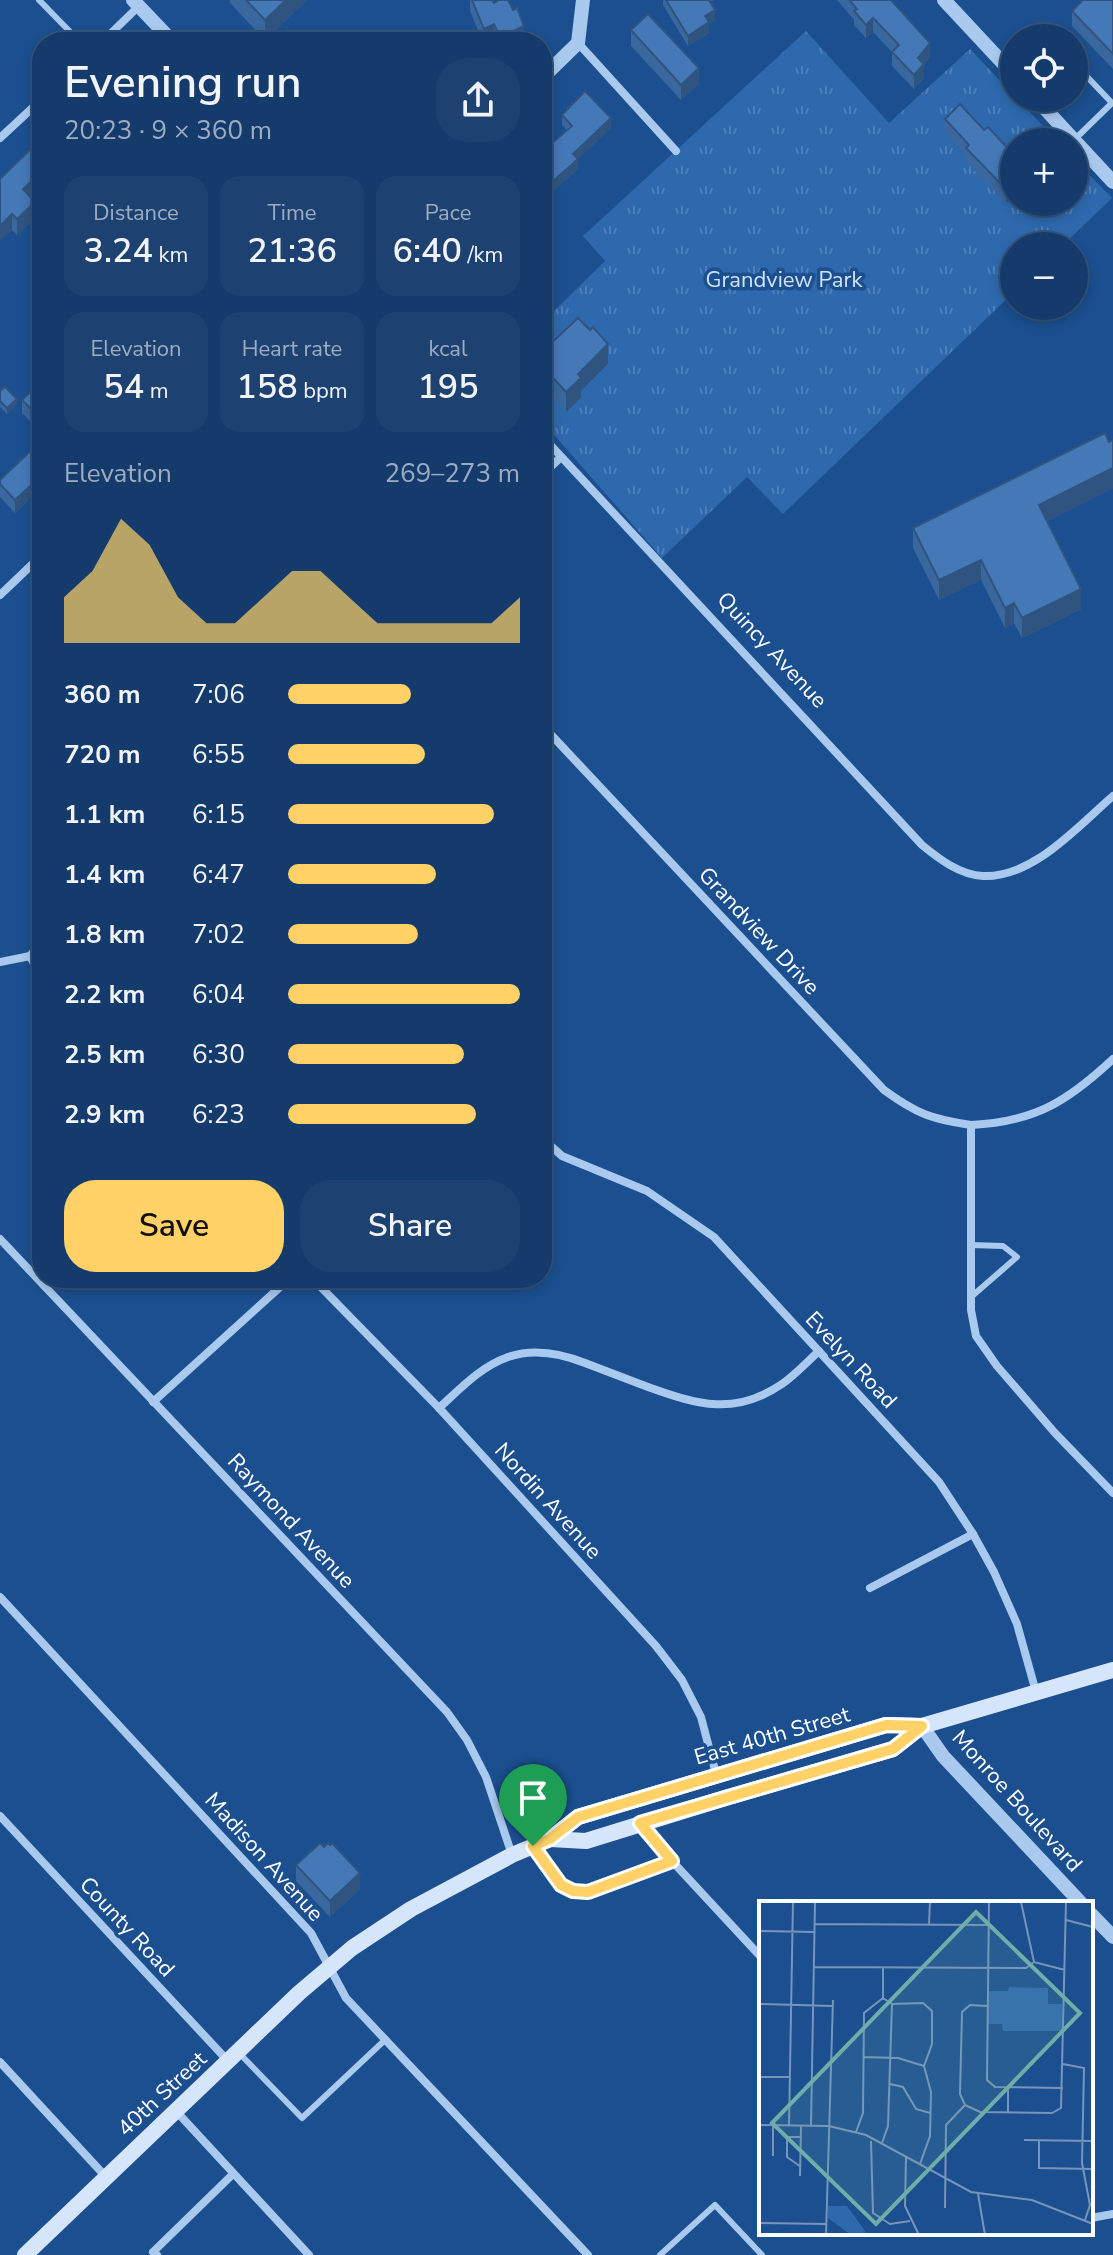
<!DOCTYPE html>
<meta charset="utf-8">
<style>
:root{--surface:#143b6b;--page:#1d4271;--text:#f1f3f6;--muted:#9dadc1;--line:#33557e;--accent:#ffd166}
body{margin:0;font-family:"Nunito Sans",sans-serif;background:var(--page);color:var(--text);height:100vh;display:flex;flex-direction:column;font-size:30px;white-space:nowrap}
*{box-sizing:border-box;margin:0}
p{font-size:26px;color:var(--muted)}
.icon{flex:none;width:44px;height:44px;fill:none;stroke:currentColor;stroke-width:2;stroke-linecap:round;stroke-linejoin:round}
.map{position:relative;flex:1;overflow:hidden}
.details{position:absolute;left:32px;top:32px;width:520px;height:1256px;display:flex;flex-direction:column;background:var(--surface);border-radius:32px;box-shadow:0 4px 12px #0003,0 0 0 2px var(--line)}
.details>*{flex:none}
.controls{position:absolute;left:1000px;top:24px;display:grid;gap:16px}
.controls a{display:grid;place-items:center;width:88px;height:88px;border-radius:50%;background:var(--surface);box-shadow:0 4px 12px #0003,0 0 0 2px var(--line);font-size:40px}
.pin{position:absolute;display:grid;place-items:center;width:68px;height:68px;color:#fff;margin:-82px -34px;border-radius:50% 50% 50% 0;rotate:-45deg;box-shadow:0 0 8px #0007}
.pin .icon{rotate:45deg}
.round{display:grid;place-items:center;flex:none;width:84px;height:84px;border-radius:32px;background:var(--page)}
.overview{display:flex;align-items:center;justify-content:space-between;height:136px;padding:0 32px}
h1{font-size:44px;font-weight:600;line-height:60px}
.stats{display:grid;grid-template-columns:repeat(3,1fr);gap:12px;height:136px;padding:8px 32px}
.stats div{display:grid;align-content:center;border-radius:20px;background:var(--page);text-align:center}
.stats b{font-size:34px;font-weight:600}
.stats small{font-size:22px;font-weight:400}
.stats p{font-size:22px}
.chart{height:224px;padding:16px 32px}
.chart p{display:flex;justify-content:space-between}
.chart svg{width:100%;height:144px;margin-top:8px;fill:var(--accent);opacity:.7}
.button{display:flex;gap:16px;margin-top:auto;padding:16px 32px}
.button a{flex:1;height:92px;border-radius:32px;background:var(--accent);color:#111;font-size:32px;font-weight:600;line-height:92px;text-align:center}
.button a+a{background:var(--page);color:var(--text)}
ul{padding:0 32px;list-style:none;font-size:26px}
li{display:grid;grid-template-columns:128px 96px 1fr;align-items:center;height:60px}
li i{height:20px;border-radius:10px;background:var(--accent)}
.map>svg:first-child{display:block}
</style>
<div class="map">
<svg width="1113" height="2255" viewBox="0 0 1113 2255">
<defs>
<pattern id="park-tufts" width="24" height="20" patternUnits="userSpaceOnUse" patternTransform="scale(2)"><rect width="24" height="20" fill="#2e69ad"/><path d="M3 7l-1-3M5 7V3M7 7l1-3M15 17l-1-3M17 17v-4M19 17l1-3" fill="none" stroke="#4d80b9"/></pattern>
</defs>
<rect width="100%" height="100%" fill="#1b4f8f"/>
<path fill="url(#park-tufts)" d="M806,31L889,123L970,49L1058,142H1014V202H1074V159L1112,198L1062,246H1014V292L783,514L747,477L662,558L542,421V323L605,261L583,236Z"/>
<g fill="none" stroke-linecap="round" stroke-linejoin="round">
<g stroke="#a9c9ee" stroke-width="6">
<path d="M39,0L80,42"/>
<path d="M1036,38L1043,31L1050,38"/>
<path d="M1074,140L1112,103L1074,63"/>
<path d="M971,1297L1017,1257L1003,1246L971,1245"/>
<path d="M535,1849L561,1885L573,1891L588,1892L672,1861"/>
<path d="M238,2052L302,2118L386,2039"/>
<path d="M660,2255L715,2205L762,2255"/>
</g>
<g stroke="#a9c9ee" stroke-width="8">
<path d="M102,42L139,6"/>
<path d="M578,43L676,151"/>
<path d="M0,138L42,99"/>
<path d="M542,436L922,845C939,859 960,875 983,876C1033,878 1077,827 1113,796"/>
<path d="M542,475L561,457"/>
<path d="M0,595L42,555"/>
<path d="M542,725L884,1090C917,1114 931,1119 971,1125V1310L976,1336L997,1366L1055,1433L1113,1493"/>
<path d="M30,956L42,941"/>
<path d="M0,962L30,956L42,978"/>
<path d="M971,1125C1035,1122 1068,1101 1113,1059"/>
<path d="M542,1138L562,1156L647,1191L714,1237L939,1482L973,1534L994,1572L1017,1624L1036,1692"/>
<path d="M0,1239L447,1712L467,1740L486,1777L512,1855"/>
<path d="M312,1278L439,1408L656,1646L682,1680L701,1717L716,1774"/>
<path d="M153,1402L290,1278"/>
<path d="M439,1408C460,1389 480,1367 508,1357C534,1348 560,1353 585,1363C606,1371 627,1379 648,1387C698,1405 735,1416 782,1384C795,1375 807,1362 819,1351"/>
<path d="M870,1588L973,1534"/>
<path d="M0,1597L311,1933L346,1998L588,2255"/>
<path d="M0,1816L228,2061"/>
<path d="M641,1824L672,1861L761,1957"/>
<path d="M0,2062L106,2177"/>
<path d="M176,2111L309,2255"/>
<path d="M1091,2218L1113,2214"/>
<path d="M157,2255L153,2252L233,2174"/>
</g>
<g stroke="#a9c9ee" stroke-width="14">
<path d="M133,0L173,42"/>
<path d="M944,0L1014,75"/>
<path d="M542,78L578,43L583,0"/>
<path d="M1035,98L1113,182"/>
<path d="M922,1726L943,1756L1081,1903"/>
<path d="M1091,1914L1113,1937"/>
</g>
<g stroke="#d6e6fa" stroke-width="16">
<path d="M550,1839L586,1841L725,1798L893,1749L922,1726"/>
<path d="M25,2255L299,1993L352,1948L411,1909L512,1855L550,1839L578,1817L886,1725L922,1726L1113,1670"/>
</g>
</g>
<g fill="#3a679d">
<path d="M230,0H307L265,40L230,3Z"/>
<path d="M470,0H492L524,41L495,42L494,39L488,42H483L470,11Z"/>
<path d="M663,0H714L710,2L715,20L709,24V33L688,46L663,5Z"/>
<path d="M837,0H891L930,57L924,64V78L914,89L892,66V52L873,32L866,38L854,25V20Z"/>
<path d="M1113,0V69L1072,26V11Z"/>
<path d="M631,30L699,83L681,100L631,46Z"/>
<path d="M562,115L611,128L578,159V169L550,194L542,185V139L549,146L567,130L562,125Z"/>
<path d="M945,119L984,130L1014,155V195L1006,203L966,162V156L945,133Z"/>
<path d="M0,179L31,197L35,217L17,235L12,230L0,241Z"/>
<path d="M547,347L608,364L581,391V398L566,412L542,386V357L547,353Z"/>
<path d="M42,387V433L22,413V400Z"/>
<path d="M0,391L17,404L7,414L0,407Z"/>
<path d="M42,440V490L41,488L15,513L0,497V480Z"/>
<path d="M1113,440V488L1047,521L1081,609L1022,638L1014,623L1005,628L981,580L939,600L913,548V528Z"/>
<path d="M324,1847L360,1889L330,1917L296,1881V1865Z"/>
</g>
<g fill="#305480">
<path d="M286,0H307L265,40V20Z"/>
<path d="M715,10V20L709,24V33L688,46V36L705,16Z"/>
<path d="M873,18V32L866,38V25Z"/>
<path d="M494,24V39L488,42H484V29Z"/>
<path d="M524,26V41L500,42V37Z"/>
<path d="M930,43V57L924,64V78L914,89V75L918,58Z"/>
<path d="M699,68V83L681,100V85Z"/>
<path d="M611,118V128L573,164V154Z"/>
<path d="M578,159V169L550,194V184Z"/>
<path d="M42,172V187L23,204V189Z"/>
<path d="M1014,181V195L1006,203V189Z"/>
<path d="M35,202V217L17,235V219Z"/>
<path d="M12,214V230L0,241V226Z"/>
<path d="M608,344V364L581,391V398L566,412V392L578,374Z"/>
<path d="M17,399V404L7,414V408Z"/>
<path d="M1113,468V488L1039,525V505Z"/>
<path d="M41,476V488L15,513V500Z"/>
<path d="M981,560V580L939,600V580Z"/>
<path d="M1081,589V609L1022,638V618Z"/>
<path d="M1014,603V623L1005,628V608Z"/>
<path d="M360,1873V1889L330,1917V1901Z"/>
</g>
<g fill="#4478b7" stroke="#305480" stroke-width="2">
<path d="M246,0H286L265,20Z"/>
<path d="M472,0H492L494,3L499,0H508L513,10L517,8L524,26L500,37L494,24L484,29Z"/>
<path d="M666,0H709L715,10L705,16L709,22L688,36Z"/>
<path d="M849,0H891L930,43L918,58L924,64L914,75L892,52L899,45L873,18L866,25L854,11L857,9Z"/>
<path d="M1083,0H1113V54L1072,11Z"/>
<path d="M648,14L699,68L681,85L631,30Z"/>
<path d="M272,36L278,42H266Z"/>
<path d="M585,91L611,118L573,154L578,159L550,184L542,175V139L549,146L572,126L562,115Z"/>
<path d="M960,104L984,130L988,127L1014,155V181L1006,189L966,148L969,145L945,119Z"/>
<path d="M42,138V172L23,189L35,202L17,219L12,214L0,226V179Z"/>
<path d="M578,318L590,330L593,327L608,344L578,374L581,378L566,392L542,366V357L550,350L547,347Z"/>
<path d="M39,384L42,387V420L22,400Z"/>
<path d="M5,387L17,399L7,408L0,401V391Z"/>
<path d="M1105,433L1109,442L1113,440V468L1039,505L1081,589L1022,618L1014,603L1005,608L981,560L939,580L913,528Z"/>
<path d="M42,440V477L41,476L15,500L0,484V480Z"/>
<path d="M320,1843L324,1847L328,1843L330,1845L332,1843L360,1873L330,1901L296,1865Z"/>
</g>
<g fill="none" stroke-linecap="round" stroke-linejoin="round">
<defs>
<path id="route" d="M886,1725L922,1726L893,1749L640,1823L672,1861L588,1892L573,1891L561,1885L533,1846L550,1839L578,1817Z"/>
</defs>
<use href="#route" stroke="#fff" stroke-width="16"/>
<use href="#route" stroke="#ffd166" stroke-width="10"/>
</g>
<g text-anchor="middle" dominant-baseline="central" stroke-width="7" stroke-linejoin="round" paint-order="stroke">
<g font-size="22" fill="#cfe3fa" stroke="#1b4f8f">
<text x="784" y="280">Grandview Park</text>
</g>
<g font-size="22" fill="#fff" stroke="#1b4f8f">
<text transform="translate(772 650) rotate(47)">Quincy Avenue</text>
<text transform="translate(759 931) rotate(47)">Grandview Drive</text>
<text transform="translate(851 1360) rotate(47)">Evelyn Road</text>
<text transform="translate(548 1501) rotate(48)">Nordin Avenue</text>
<text transform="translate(291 1521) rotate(47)">Raymond Avenue</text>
<text transform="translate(772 1736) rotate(-16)">East 40th Street</text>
<text transform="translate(1017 1801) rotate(48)">Monroe Boulevard</text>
<text transform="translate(264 1857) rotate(48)">Madison Avenue</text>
<text transform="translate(127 1927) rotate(47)">County Road</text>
<text transform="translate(162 2094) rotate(-43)">40th Street</text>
</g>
</g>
<g transform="translate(759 1901)">
<rect width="334" height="334" fill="#1b4f8f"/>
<path d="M250,86L289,87V103H303V130H244L243,123H228L230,90H249ZM69,305H88L109,334H92L69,317Z" fill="#2e69ad"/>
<path fill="none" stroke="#7695bc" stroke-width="2" d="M230,0L228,179L236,186L304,187M262,1L275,61M307,19L334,26M55,23L229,24M170,24L171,0M0,30L55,31M55,66L267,67L275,61L306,69M124,97V66M0,103L73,105M133,103L164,102L173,110V143L165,165L172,191L171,235L161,263M104,156L139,157L165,165M304,163L325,167L323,262L331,304L326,319M0,176H31M131,183L144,186L157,208L171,212M206,204L221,211L293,212L302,207L307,0M249,211V186M0,224L70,225L107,234L212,291L273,299L334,323M14,224V255M30,225L34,0M52,225L56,0M97,231L104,212L105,112L124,97M265,239L334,240M280,239V267L334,268M112,240L114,312L131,323L151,320M123,242L129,225L133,103L124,97M147,256L146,305L160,334M42,266L28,256V236H42M41,275L42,225M219,293L226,334M186,307L187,224L206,204L201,193L203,111L211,104L228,105M0,322L67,323M67,334L74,99"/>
<path fill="#6fada8" fill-opacity="0.15" stroke="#6fada8" stroke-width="4" d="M217,11L321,112L117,323L13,222Z"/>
<rect width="334" height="334" fill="none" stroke="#fff" stroke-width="4"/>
</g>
</svg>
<div class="controls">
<a><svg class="icon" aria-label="locate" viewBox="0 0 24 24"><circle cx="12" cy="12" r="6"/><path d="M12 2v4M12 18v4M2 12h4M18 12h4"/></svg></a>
<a>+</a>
<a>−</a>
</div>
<div class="pin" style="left:533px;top:1846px;background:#1e9e55"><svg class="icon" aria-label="arrive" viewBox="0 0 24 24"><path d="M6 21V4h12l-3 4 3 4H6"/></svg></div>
<section class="details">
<div class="overview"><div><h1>Evening run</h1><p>20:23 · 9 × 360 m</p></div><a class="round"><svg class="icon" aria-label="share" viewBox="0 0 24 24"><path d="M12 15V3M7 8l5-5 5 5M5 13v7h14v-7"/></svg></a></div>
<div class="stats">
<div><p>Distance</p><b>3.24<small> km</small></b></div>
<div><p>Time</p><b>21:36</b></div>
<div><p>Pace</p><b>6:40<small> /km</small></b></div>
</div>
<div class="stats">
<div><p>Elevation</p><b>54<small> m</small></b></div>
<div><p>Heart rate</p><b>158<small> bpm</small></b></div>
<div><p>kcal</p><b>195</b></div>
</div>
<div class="chart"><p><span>Elevation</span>269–273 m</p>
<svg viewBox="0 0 160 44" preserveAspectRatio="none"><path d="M0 44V30L10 22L20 6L30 14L40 30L50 38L60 38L70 30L80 22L90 22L100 30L110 38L120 38L130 38L140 38L150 38L160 30V44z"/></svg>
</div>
<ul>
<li><b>360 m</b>7:06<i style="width:53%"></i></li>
<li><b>720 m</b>6:55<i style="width:59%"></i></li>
<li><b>1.1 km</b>6:15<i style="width:89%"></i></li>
<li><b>1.4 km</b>6:47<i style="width:64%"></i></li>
<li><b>1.8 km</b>7:02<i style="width:56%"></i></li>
<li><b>2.2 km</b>6:04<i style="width:100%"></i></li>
<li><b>2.5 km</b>6:30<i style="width:76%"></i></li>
<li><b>2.9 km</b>6:23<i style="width:81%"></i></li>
</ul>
<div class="button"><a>Save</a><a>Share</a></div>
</section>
</div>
